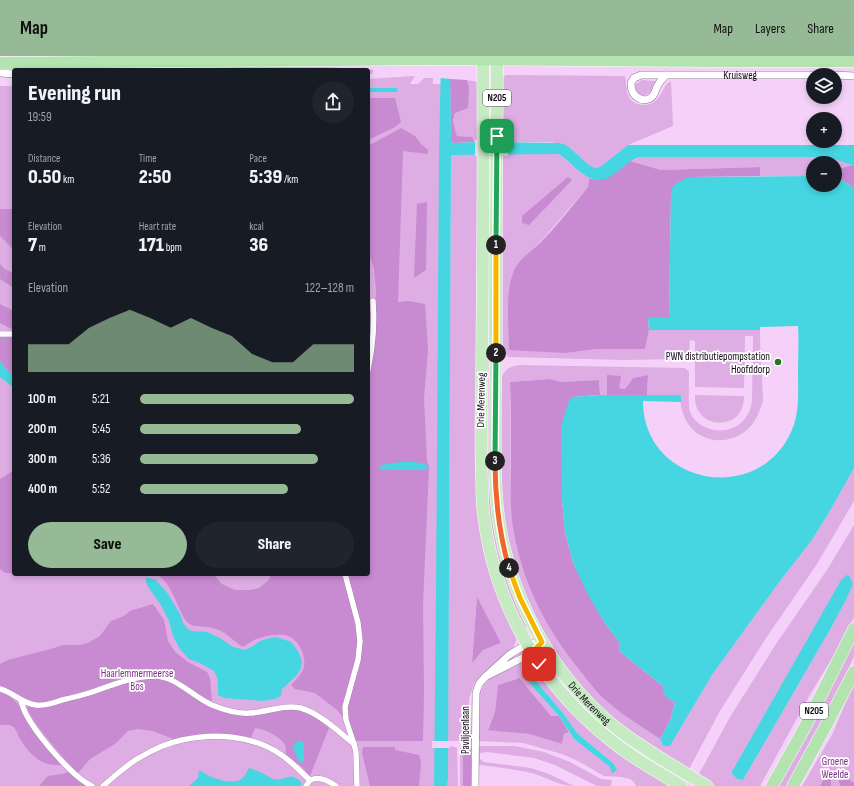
<!DOCTYPE html>
<meta charset="utf-8">
<style>
:root{--surface:#171b24;--page:#20242c;--text:#f1f3f6;--muted:#9ea1a6;--accent:#95ba95}
body{margin:0;font-family:"Sofia Sans Condensed",sans-serif;background:var(--page);color:var(--text);height:100vh;display:flex;flex-direction:column;font-size:15px;white-space:nowrap}
*{box-sizing:border-box;margin:0}
p{font-size:13px;color:var(--muted)}
.icon{flex:none;width:22px;height:22px;fill:none;stroke:currentColor;stroke-width:2;stroke-linecap:round;stroke-linejoin:round}
.map{position:relative;flex:1;overflow:hidden}
.panel{position:absolute;left:12px;top:12px;width:358px;height:508px;display:flex;flex-direction:column;background:var(--surface);border-radius:4px;box-shadow:0 2px 6px #0003}
.panel>*{flex:none}
.fabs{position:absolute;left:806px;top:12px;display:grid;gap:8px}
.fabs a{display:grid;place-items:center;width:36px;height:36px;border-radius:50%;background:var(--surface);box-shadow:0 2px 6px #0003;font-size:20px}
.pin{position:absolute;display:grid;place-items:center;width:34px;height:34px;color:#fff;margin:-17px;border-radius:8px;box-shadow:0 2px 6px #0006}
.km{position:absolute;width:20px;height:20px;margin:-10px;border-radius:50%;background:#222;color:#fff;font-size:11px;line-height:20px;text-align:center}
.round{display:grid;place-items:center;flex:none;width:42px;height:42px;border-radius:21px;background:var(--page)}
.headline{display:flex;align-items:center;justify-content:space-between;height:68px;padding:0 16px}
h1{font-size:22px;font-weight:800;line-height:30px}
.metrics{display:grid;grid-template-columns:repeat(3,1fr);gap:6px;height:68px;padding:4px 16px}
.metrics div{display:grid;align-content:center}
.metrics b{font-size:20px;font-weight:800}
.metrics small{font-size:11px;font-weight:400}
.metrics p{font-size:11px}
.chart{height:112px;padding:8px 16px}
.chart p{display:flex;justify-content:space-between}
.chart svg{width:100%;height:72px;margin-top:4px;fill:var(--accent);opacity:.7}
.cta{display:flex;gap:8px;margin-top:auto;padding:8px 16px}
.cta a{flex:1;height:46px;border-radius:24px;background:var(--accent);color:#111;font-size:16px;font-weight:800;line-height:46px;text-align:center}
.cta a+a{background:var(--page);color:var(--text)}
ul{padding:0 16px;list-style:none;font-size:13px}
li{display:grid;grid-template-columns:64px 48px 1fr;align-items:center;height:30px}
li i{height:10px;border-radius:5px;background:var(--accent)}
header{display:flex;align-items:center;gap:24px;box-sizing:border-box;height:56px;padding:0 20px;background:var(--accent);color:#111}
header strong{font-size:19px}
nav{display:flex;gap:22px;margin-inline-start:auto;font-size:14px}
.map>svg:first-child{display:block}
</style>
<header>
<strong>Map</strong>
<nav><a>Map</a><a>Layers</a><a>Share</a></nav>
</header>
<div class="map">
<svg width="854" height="730" viewBox="0 0 854 730">
<rect width="100%" height="100%" fill="#f5d1fa"/>
<g fill="#ddade4" fill-rule="evenodd">
<path d="M96,11H326L374,14L372,18H368V14H99Z"/>
<path d="M506,19L625,20C627,35 626,49 645,49C650,49 655,46 658,42C664,36 663,29 671,25L673,70L628,89L600,111L595,112L589,109L570,92L552,86H500V24Z"/>
<path d="M415,20L410,28H418L424,22H433V28H443L437,730H0V30H14V518H368V23Z"/>
<path d="M467,24L477,26L478,86H474L473,81L457,80L453,65L455,57L469,31Z"/>
<path d="M642,24L656,25C654,29 652,34 649,37C642,43 635,37 635,29Z"/>
<path d="M451,98H478V434L517,579L516,585L513,592L482,618L474,628L469,643V652L471,656L472,685H448ZM477,542L501,587L483,594L472,606Z"/>
<path d="M500,98H559L582,118L589,122L588,131L542,184L521,205L513,217L510,234L566,297L597,293H645L649,274H760C760,291 761,307 762,323C762,330 763,338 763,345C762,348 760,353 759,356C745,394 692,394 682,354C680,349 681,344 681,339H647L648,319L633,322L625,333L619,332L607,319V339H600L599,324L561,326L550,323L510,326L511,443L512,464L517,492L523,512L558,585L572,605L599,637L612,650L634,666L660,683L663,690H670L712,619L780,525L812,484L831,453L854,412V445L817,508L766,582L720,655L688,715L609,662L573,624L550,592L517,523L506,477L499,435L500,325C505,314 507,311 519,309L685,312L689,316C689,323 688,351 690,356C698,375 726,381 742,366C748,360 751,353 752,345L753,280H745L744,332L695,331V285L690,284L689,300L684,303L623,304L509,301L503,296L499,288Z"/>
<path d="M640,101H829L852,109L835,114V107H813V120H760V111L661,114L630,105Z"/>
<path d="M489,169L492,194L491,415L529,570L523,573L503,528L488,461L486,317L489,292Z"/>
<path d="M695,339L744,340C744,359 732,369 713,366C706,364 700,359 697,352C695,348 695,343 695,339Z"/>
<path d="M854,469V561L842,586L808,642L760,730H715L698,720L730,661L776,588L827,514ZM843,522L853,528L846,544L831,572L743,724L737,723L731,717Z"/>
<path d="M854,581V600L845,621L787,730H775Z"/>
<path d="M521,606H528L535,610L643,713L668,730H636L634,726L630,723L622,721L604,720L578,705L562,698L523,687L479,685L480,637L484,629L491,621ZM530,618L563,657L577,677L613,707L610,711L574,683L569,676L564,678L562,688L529,678L488,673L495,656L498,629L518,622L551,661L559,660L526,623Z"/>
<path d="M854,627V730H802L832,679Z"/>
<path d="M448,689L457,692L458,730H447Z"/>
<path d="M479,690H515L544,696L570,706L601,723L612,724L611,730H597L555,709L534,702L487,696L480,697V703L484,706L531,712L549,718L574,730C559,730 546,721 532,717C514,713 496,711 479,709Z"/>
<path d="M463,691V730H460V692Z"/>
</g>
<g fill="#c88ad1">
<path d="M450,23L467,24L469,31L468,52L455,57L453,65L457,80L473,81L474,86L454,87L451,86Z"/>
<path d="M368,42H395L401,66L395,71L368,84Z"/>
<path d="M401,72L415,80L420,87L428,94V98L403,95L398,246L408,245L425,248L428,294L424,342L427,405L429,411L423,548L424,637L423,685H358L354,683L347,657V651L362,585L347,518H368L369,408L368,323L373,298L376,234L374,212L368,196V90Z"/>
<path d="M630,105L661,114L760,111V120L693,121L671,136L669,262H648L649,274L645,293H597L566,297L509,294C509,270 505,240 513,217C518,203 532,195 542,185C558,168 573,149 588,131L589,122L590,123Z"/>
<path d="M852,109L854,110V132L841,123L835,122V114Z"/>
<path d="M568,121L572,124L529,169L522,167V160Z"/>
<path d="M427,146L426,214L414,222L417,148Z"/>
<path d="M0,153H14V194L0,180Z"/>
<path d="M0,208L5,213L14,218V232L0,223Z"/>
<path d="M0,248L14,255V274L0,267Z"/>
<path d="M368,256H371V280L368,302Z"/>
<path d="M0,281H14V321L7,314L0,305Z"/>
<path d="M607,319L621,320L619,332L625,333L633,322L648,319L647,339H607Z"/>
<path d="M550,323L561,326L599,324L600,339L572,341L562,409V443L565,476L574,509L604,566L620,587L619,595L663,630L668,642L675,646L670,665L660,683C639,669 617,656 599,638C593,631 587,624 582,617C545,573 520,522 512,465C510,446 511,426 511,407C511,380 511,353 510,326Z"/>
<path d="M14,414V517H5L0,513V423Z"/>
<path d="M154,518H213L222,528L235,534H250L259,532L269,524L271,518H342L352,550L358,584L356,604L342,650L343,661L337,654L315,637L295,633L291,629C295,625 300,620 303,614C308,602 299,582 285,579C278,577 260,581 254,584C250,586 247,589 243,591C233,585 225,574 212,572C203,569 193,573 186,565C178,553 169,520 154,518Z"/>
<path d="M477,541L501,587L483,594L472,607Z"/>
<path d="M153,548L164,564L168,585L175,596L188,606L207,616L210,622L212,645L198,639L170,620L161,616L131,620L114,625L88,634L44,646H36L30,645L7,633L0,631V608L8,604L54,592L63,589H79L88,587L100,580L111,565L124,560L130,555Z"/>
<path d="M154,622L169,625L196,643L210,651L264,658L292,653L300,654L306,656L313,660L329,672L310,720L303,712L286,698L285,688C276,679 268,674 255,672L251,682L229,678L211,677L193,679L173,683L153,675L138,673L128,675L115,688L90,703L78,717C65,704 54,691 43,677C37,669 31,661 27,653L28,650L55,649L90,639L115,630L132,625Z"/>
<path d="M519,622L551,660H559L569,676L564,678L562,688L529,678L488,674L495,656L498,629Z"/>
<path d="M0,636L11,641L18,648L24,659L62,709C42,711 30,699 20,683C18,679 16,672 12,670C9,668 4,669 0,669Z"/>
<path d="M363,691H395V694L419,699L421,707L419,730H370L362,697Z"/>
<path d="M463,691H471L472,730H463Z"/>
<path d="M831,711V730H820Z"/>
<path d="M68,716L80,726L87,730H39L48,720L62,718Z"/>
<path d="M839,717L854,727V730H840L839,725Z"/>
</g>
<g fill="#45d6e1">
<path d="M441,0H450L451,86L454,87L478,86L559,87L566,89L570,92L589,109L595,112L600,111L628,89H854V110L829,101H640C629,104 623,112 614,118C592,136 576,110 559,98L451,99L448,722L447,730H434L436,538L439,99Z"/>
<path d="M368,32H397L398,35L396,36H368Z"/>
<path d="M813,120V129H835V122L841,123L854,132V412L831,453L812,484L780,525L712,619L670,690H663L660,683L670,665L675,646L668,642L663,637V630L619,595L620,587L604,566L587,537L574,509L565,476L562,443L561,371L568,347L572,341L600,339H681V346L643,345C643,428 757,451 791,376C800,357 798,336 798,316C798,301 799,286 798,270L760,271V274H649L648,261L669,262L671,136V133C677,126 684,122 693,121Z"/>
<path d="M0,305L7,314L14,321V332L0,321Z"/>
<path d="M401,406C411,406 421,405 429,411L426,414H382L379,411L381,409Z"/>
<path d="M847,519L850,521L853,528L846,544L831,572L743,724L737,723L731,717L840,526L843,522Z"/>
<path d="M146,522H149L156,524L168,538L180,558L183,567L188,573L192,575L207,576L220,582L233,591L245,594L253,590L260,585L270,582L277,581L291,586L298,595L302,605L301,612L296,620L282,633L281,640L275,643L263,645L224,642L218,639V624L214,615L200,607L189,603L180,593L173,580L169,565L161,549L148,531L146,525Z"/>
<path d="M530,618L563,657L577,677L613,707L617,714L612,717L610,711L574,683L559,660L526,623Z"/>
<path d="M297,685H302L304,688V705L300,707L297,702L293,690Z"/>
<path d="M249,712C256,714 262,717 268,720C268,721 273,723 274,723C287,726 288,714 301,726V730H189L198,722L199,714C210,721 229,730 242,723C245,720 247,716 249,712Z"/>
</g>
<g fill="#f5d1fa">
<path d="M439,0H452V23L439,22Z"/>
<rect x="475" y="84" width="33" height="16"/>
<rect x="432" y="685" width="18" height="7"/>
</g>
<g fill="none" stroke-linecap="round" stroke-linejoin="round">
<defs>
<g id="pedestrian">
<path d="M0,278H14"/>
<path d="M368,314C373,290 375,269 373,245"/>
<path d="M345,518L358,567L360,585L358,604L345,651L346,664L354,688L356,696L357,730"/>
<path d="M0,633C13,636 22,648 36,649C44,650 54,647 62,644C71,642 80,640 89,637C110,630 130,621 153,620C175,619 193,641 212,649C224,654 238,658 250,657C267,656 285,648 301,652C319,657 340,677 354,688"/>
<path d="M21,644C22,648 23,652 25,656C35,677 72,721 92,730"/>
<path d="M103,730C115,720 126,709 139,702C152,694 167,687 182,684C214,677 252,679 280,698C291,705 300,715 310,724"/>
<path d="M306,730L310,724C319,720 328,724 336,730"/>
</g>
<g id="minor">
<path d="M0,17L14,18"/>
<path id="s1" d="M666,19C663,22 660,25 658,29C656,31 656,35 654,38C651,44 643,46 637,41C632,38 631,33 631,27L634,22L641,19H813"/>
<path d="M835,19L854,20"/>
<path d="M542,586L532,597L485,621L509,599L527,588Z"/>
<path d="M475,730L476,637L479,628L485,621"/>
</g>
<g id="primary">
<path d="M485,0L483,4C484,103 483,203 482,303C482,343 480,384 482,424C482,436 482,449 484,461C495,550 542,631 613,686C634,703 658,716 681,730"/>
<path id="s2" d="M496,0L497,4V29C496,119 496,208 496,298C495,327 495,356 495,385C495,414 495,443 500,472C514,551 557,626 620,675C648,696 678,713 707,730"/>
</g>
<g id="trunk">
<path d="M0,7L429,3L712,5H854"/>
<path d="M772,730L806,669L854,573"/>
<path d="M793,730L821,679L854,616"/>
</g>
</defs>
<use href="#pedestrian" stroke="#917096" stroke-width="6"/>
<use href="#minor" stroke="#917096" stroke-width="8"/>
<use href="#primary" stroke="#fff" stroke-width="13"/>
<use href="#trunk" stroke="#fff" stroke-width="13"/>
<use href="#pedestrian" stroke="#fff" stroke-width="5.5"/>
<use href="#minor" stroke="#fff" stroke-width="7"/>
<use href="#primary" stroke="#c6eac2" stroke-width="12"/>
<use href="#trunk" stroke="#b3e3ae" stroke-width="12"/>
</g>
<g fill="none" stroke-linecap="round" stroke-linejoin="round">
<defs>
<path id="split-1" d="M496,189L497,80"/>
<path id="split-2" d="M496,297V189"/>
<path id="split-3" d="M495,405L496,297"/>
<path id="split-4" d="M495,405C495,442 499,477 509,512"/>
<path id="split-5" d="M509,512L520,542L542,586L532,597L539,608"/>
</defs>
<use href="#split-1" stroke="#fff" stroke-width="8"/>
<use href="#split-2" stroke="#fff" stroke-width="8"/>
<use href="#split-3" stroke="#fff" stroke-width="8"/>
<use href="#split-4" stroke="#fff" stroke-width="8"/>
<use href="#split-5" stroke="#fff" stroke-width="8"/>
<use href="#split-1" stroke="#22a559" stroke-width="5"/>
<use href="#split-2" stroke="#f5b400" stroke-width="5"/>
<use href="#split-3" stroke="#22a559" stroke-width="5"/>
<use href="#split-4" stroke="#f0652b" stroke-width="5"/>
<use href="#split-5" stroke="#f5b400" stroke-width="5"/>
</g>
<circle fill="#24751f" stroke="#fff" stroke-width="1.5" cx="778" cy="306" r="4"/>
<g text-anchor="middle" dominant-baseline="central" stroke-width="3.5" stroke-linejoin="round" paint-order="stroke">
<g fill="#fff" stroke="#5a515b" stroke-width="1">
<rect x="483" y="34" width="28" height="16" rx="3"/>
<rect x="800" y="647" width="28" height="16" rx="3"/>
</g>
<g font-size="10" font-weight="bold" fill="#130715">
<text x="497" y="42">N205</text>
<text x="814" y="655">N205</text>
</g>
<g font-size="11" fill="#130715" stroke="#fff">
<text stroke="none"><textPath href="#s1" startOffset="171">Kruisweg</textPath></text>
<text transform="translate(481 344) rotate(-89)">Drie Merenweg</text>
<text stroke="none"><textPath href="#s2" startOffset="672">Drie Merenweg</textPath></text>
<text transform="translate(465 674) rotate(-90)">Paviljoenlaan</text>
</g>
<g font-size="11" fill="#130715" stroke="#fff" text-anchor="end">
<text x="770" y="300">PWN distributiepompstation<tspan x="770" dy="13">Hoofddorp</tspan></text>
</g>
<g font-size="11" fill="#793085" stroke="#fff">
<text x="137" y="617">Haarlemmermeerse<tspan x="137" dy="13">Bos</tspan></text>
<text x="835" y="705">Groene<tspan x="835" dy="13">Weelde</tspan></text>
</g>
</g>
</svg>
<div class="fabs">
<a><svg class="icon" aria-label="layers" viewBox="0 0 24 24"><path d="M12 4l9 5-9 5-9-5zM3 14l9 5 9-5"/></svg></a>
<a>+</a>
<a>−</a>
</div>
<div class="pin" style="left:497px;top:80px;background:#1e9e55"><svg class="icon" aria-label="arrive" viewBox="0 0 24 24"><path d="M6 21V4h12l-3 4 3 4H6"/></svg></div>
<div class="pin" style="left:539px;top:608px;background:#d93025"><svg class="icon" aria-label="check" viewBox="0 0 24 24"><path d="M5 12l5 5 9-10"/></svg></div>
<b class="km" style="left:496px;top:189px">1</b>
<b class="km" style="left:496px;top:297px">2</b>
<b class="km" style="left:495px;top:405px">3</b>
<b class="km" style="left:509px;top:512px">4</b>
<section class="panel">
<div class="headline"><div><h1>Evening run</h1><p>19:59</p></div><a class="round"><svg class="icon" aria-label="share" viewBox="0 0 24 24"><path d="M12 15V3M7 8l5-5 5 5M5 13v7h14v-7"/></svg></a></div>
<div class="metrics">
<div><p>Distance</p><b>0.50<small> km</small></b></div>
<div><p>Time</p><b>2:50</b></div>
<div><p>Pace</p><b>5:39<small> /km</small></b></div>
</div>
<div class="metrics">
<div><p>Elevation</p><b>7<small> m</small></b></div>
<div><p>Heart rate</p><b>171<small> bpm</small></b></div>
<div><p>kcal</p><b>36</b></div>
</div>
<div class="chart"><p><span>Elevation</span>122–128 m</p>
<svg viewBox="0 0 160 44" preserveAspectRatio="none"><path d="M0 44V27L10 27L20 27L30 17L40 11L50 6L60 11L70 17L80 11L90 17L100 22L110 33L120 38L130 38L140 27L150 27L160 27V44z"/></svg>
</div>
<ul>
<li><b>100 m</b>5:21<i style="width:100%"></i></li>
<li><b>200 m</b>5:45<i style="width:75%"></i></li>
<li><b>300 m</b>5:36<i style="width:83%"></i></li>
<li><b>400 m</b>5:52<i style="width:69%"></i></li>
</ul>
<div class="cta"><a>Save</a><a>Share</a></div>
</section>
</div>
